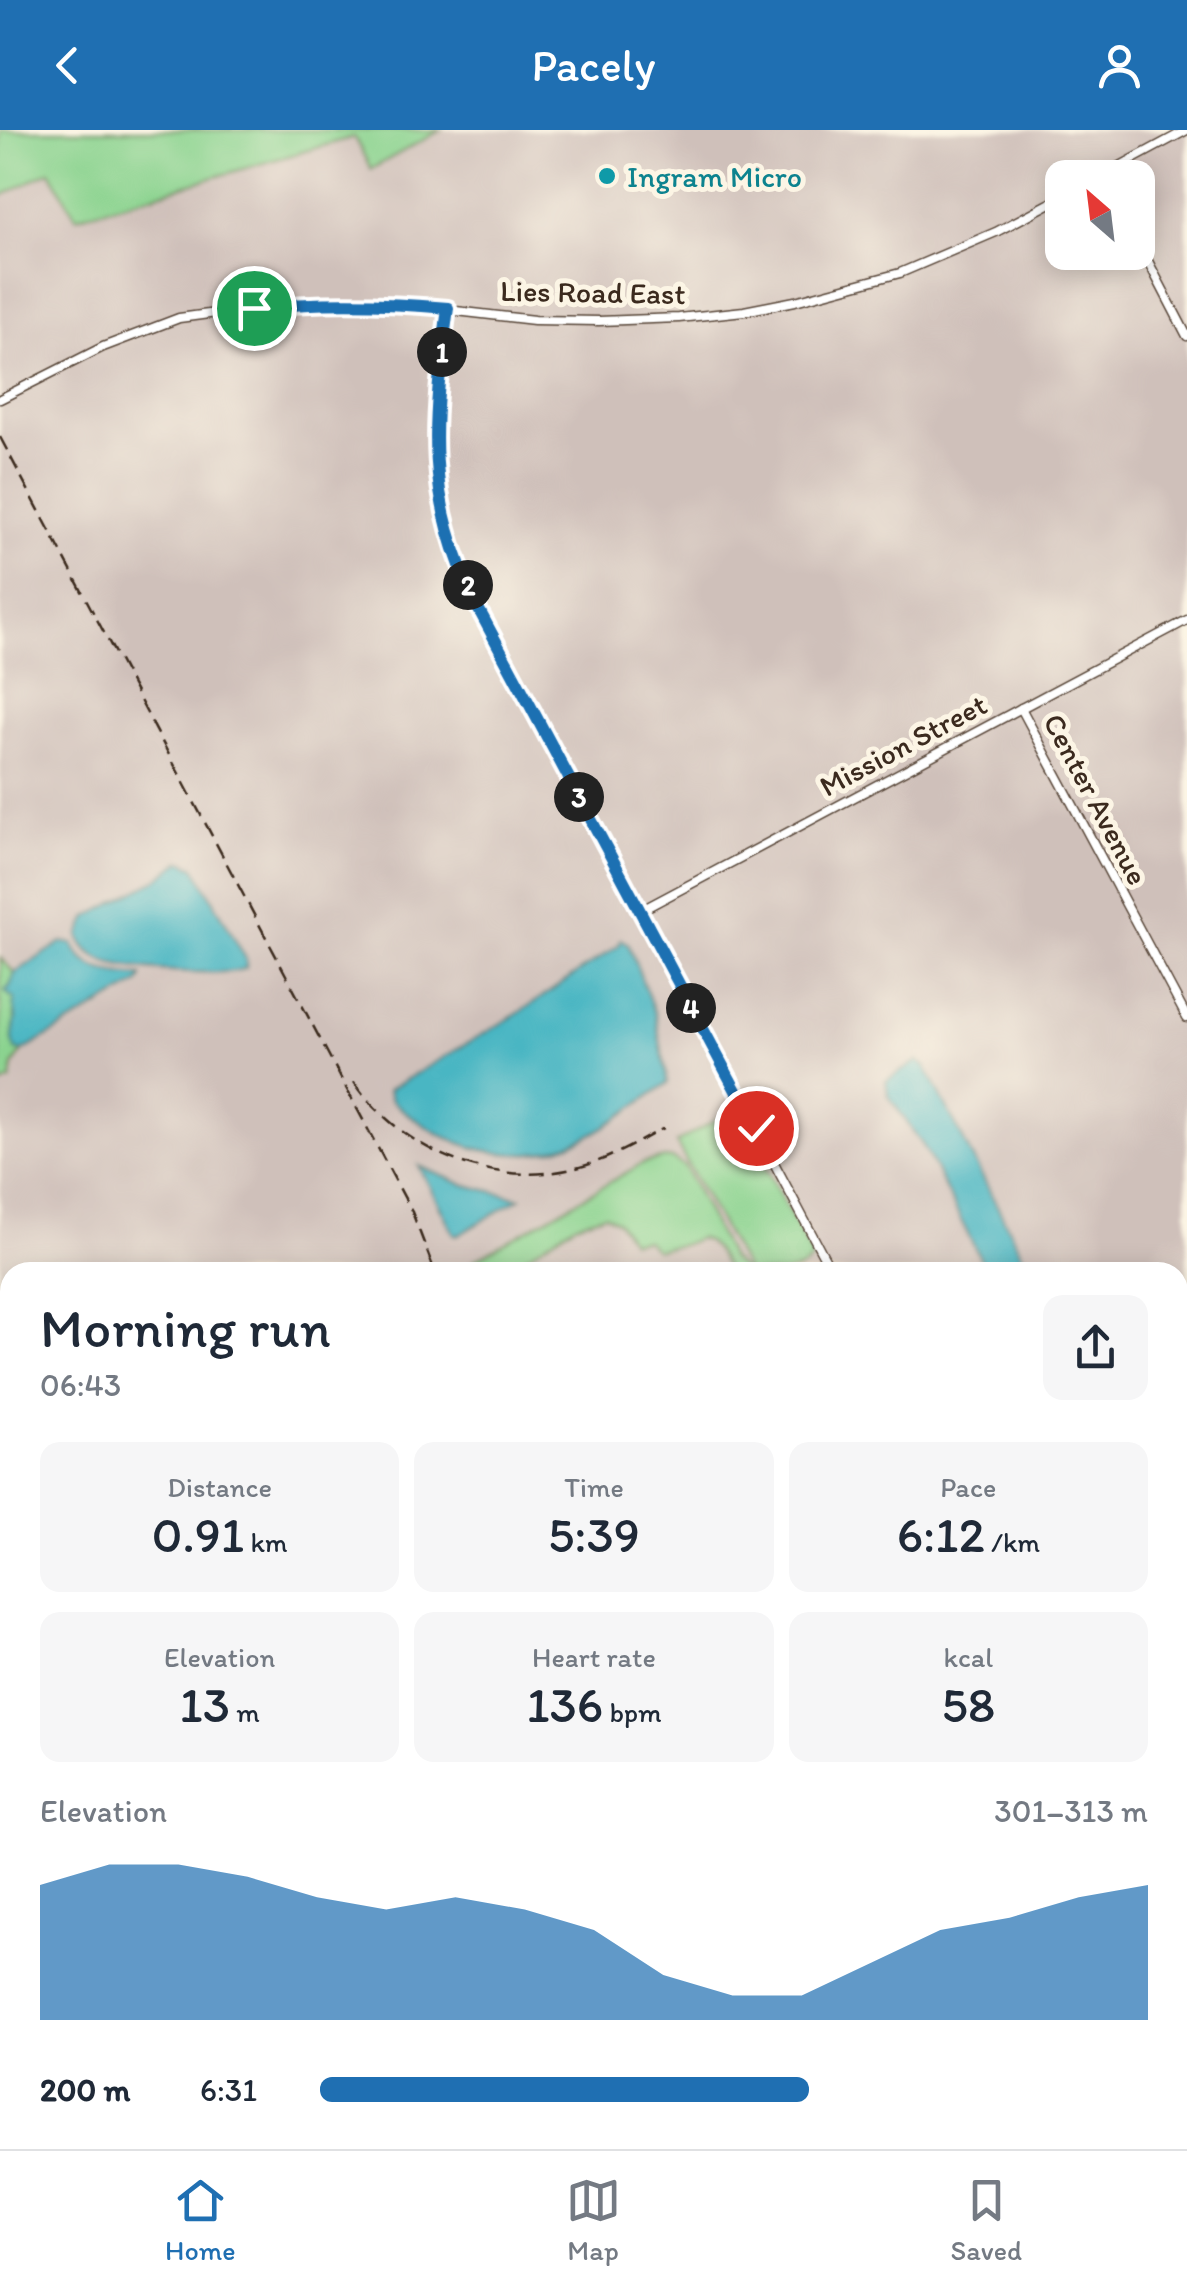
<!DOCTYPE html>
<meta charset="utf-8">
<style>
:root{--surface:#fff;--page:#f6f6f7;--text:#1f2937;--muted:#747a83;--line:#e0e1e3;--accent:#1f6fb2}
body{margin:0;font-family:Itim,sans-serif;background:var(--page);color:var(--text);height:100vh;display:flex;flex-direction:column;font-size:38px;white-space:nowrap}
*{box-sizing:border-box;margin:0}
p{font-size:32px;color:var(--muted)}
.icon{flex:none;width:55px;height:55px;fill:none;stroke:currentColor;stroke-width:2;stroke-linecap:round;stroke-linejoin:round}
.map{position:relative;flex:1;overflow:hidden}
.panel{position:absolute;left:0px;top:1132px;width:1188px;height:888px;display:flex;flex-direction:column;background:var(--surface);border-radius:30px 30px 0 0;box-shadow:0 5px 25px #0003}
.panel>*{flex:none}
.needle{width:65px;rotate:332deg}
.buttons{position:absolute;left:1045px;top:30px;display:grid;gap:20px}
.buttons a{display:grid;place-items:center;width:110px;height:110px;border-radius:20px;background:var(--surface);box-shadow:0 5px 25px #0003;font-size:50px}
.pin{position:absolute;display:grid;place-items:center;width:85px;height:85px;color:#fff;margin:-42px;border:5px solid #fff;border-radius:50%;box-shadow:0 2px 10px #0007}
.km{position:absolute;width:50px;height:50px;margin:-25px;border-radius:50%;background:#222;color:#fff;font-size:28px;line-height:50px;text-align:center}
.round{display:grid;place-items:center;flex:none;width:105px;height:105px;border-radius:20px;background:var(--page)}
.overview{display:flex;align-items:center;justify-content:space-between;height:170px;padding:0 40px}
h1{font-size:55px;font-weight:600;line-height:75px}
.stats{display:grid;grid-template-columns:repeat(3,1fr);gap:15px;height:170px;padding:10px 40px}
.stats div{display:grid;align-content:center;border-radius:20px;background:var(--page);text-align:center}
.stats b{font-size:50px;font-weight:600}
.stats small{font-size:28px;font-weight:400}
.stats p{font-size:28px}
.chart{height:280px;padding:20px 40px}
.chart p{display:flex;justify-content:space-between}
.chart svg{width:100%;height:180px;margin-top:10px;fill:var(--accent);opacity:.7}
ul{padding:0 40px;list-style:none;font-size:32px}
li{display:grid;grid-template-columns:160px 120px 1fr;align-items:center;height:75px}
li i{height:25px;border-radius:12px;background:var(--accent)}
header{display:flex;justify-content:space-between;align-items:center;height:130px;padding:0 40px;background:var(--accent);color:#fff;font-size:45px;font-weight:600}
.menu{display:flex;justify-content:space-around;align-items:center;height:140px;border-top:2px solid var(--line);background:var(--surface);font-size:28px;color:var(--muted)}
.menu a{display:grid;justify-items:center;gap:5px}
.menu .current{color:var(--accent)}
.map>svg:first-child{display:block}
</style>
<header><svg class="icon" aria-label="back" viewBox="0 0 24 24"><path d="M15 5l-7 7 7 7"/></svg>Pacely<svg class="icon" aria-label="person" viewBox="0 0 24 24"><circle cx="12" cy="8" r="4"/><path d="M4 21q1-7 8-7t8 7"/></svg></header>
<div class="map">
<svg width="1187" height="2019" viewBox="0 0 1187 2019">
<rect width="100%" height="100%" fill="#fcf5e5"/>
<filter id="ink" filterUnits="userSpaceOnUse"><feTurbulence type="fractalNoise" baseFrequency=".01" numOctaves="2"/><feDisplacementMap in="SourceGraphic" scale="20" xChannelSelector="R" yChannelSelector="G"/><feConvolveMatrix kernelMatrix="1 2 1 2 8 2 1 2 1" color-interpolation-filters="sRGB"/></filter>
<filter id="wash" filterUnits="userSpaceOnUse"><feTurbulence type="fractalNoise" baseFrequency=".0048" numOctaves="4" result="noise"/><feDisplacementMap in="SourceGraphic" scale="40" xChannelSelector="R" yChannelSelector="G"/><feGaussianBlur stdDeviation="2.25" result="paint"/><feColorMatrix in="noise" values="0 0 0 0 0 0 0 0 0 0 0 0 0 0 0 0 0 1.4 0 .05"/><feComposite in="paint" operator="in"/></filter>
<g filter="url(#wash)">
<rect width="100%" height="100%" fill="#f6e0c6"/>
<g fill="#cfc0ba" fill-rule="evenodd">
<path d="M443,0H1187V1806L1178,1811V1142H10V1390L0,1371V67L50,41L77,87L354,7L371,38ZM1062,48H1138V122H1062Z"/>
<path d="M1187,1836V2019H869L885,2010H1178V1841Z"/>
<path d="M340,2010H838L823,2019H345Z"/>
</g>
<g fill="#8ad38f" stroke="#627e56" stroke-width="2.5">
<path d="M0,0H441L371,39L354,7L76,87L50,41L0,67Z"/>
<path d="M0,828L15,843V895L23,921L13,935L11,950L0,955Z"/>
<path d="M735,979L813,1128C798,1149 769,1143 747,1142L676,1013Z"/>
<path d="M665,1028L673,1029L685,1037L730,1128L745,1142H728C720,1128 715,1114 699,1108L682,1115L655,1120L646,1110L631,1111L618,1092L605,1084L575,1094L502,1142H465L473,1131L643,1033Z"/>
</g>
<g fill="#48b6c3" stroke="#427070" stroke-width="2.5">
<path d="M182,731L195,737L246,829V838C228,847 127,840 107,832C93,827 84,819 79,806L88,787L156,750Z"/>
<path d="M621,809L628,813L655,884L668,953C641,971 614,994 584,1008C514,1042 445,1018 391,970L388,960L517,884L619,815Z"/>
<path d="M62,812L73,814C85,843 115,844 142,846L139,853L23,921L16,920C7,905 21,893 13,875L15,870L5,861L10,856L15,843Z"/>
<path d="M918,931L926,937L1031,1142H987L924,1017L888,965L886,951Z"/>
<path d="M419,1036L462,1054L520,1068L459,1105L454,1104Z"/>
</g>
</g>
<g filter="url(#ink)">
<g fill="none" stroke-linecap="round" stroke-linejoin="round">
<defs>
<g id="minor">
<path d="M1098,48L1187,0"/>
<path d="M1138,112L1187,206"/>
<path d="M448,178C433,292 424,367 477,474L832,1142"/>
<path d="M0,269L103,217L179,188L254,178L311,172H378L534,190L599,191L679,188L744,181L795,171L900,143L996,102L1062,67"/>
<path d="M1021,578L1187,888"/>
<path d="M640,781L1187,490"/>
<path d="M0,1257L10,1251"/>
<path d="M0,1397L10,1415"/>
<path d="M0,1700L10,1695"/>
<path d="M0,1800L10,1796"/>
<path d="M1178,1831L1187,1826"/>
<path d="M0,1883L10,1886"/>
<path d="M84,2010L89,2019"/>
<path d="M325,2010L329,2019"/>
<path d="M1153,2010L1158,2019"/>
<path d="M1,2019L16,2010"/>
<path d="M197,2019L212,2010"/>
<path d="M854,2019L870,2010"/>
</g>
</defs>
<use href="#minor" stroke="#574537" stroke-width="11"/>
<use href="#minor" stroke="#fff" stroke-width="8"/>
<g stroke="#3b2a1e" stroke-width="2.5" stroke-dasharray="15 8" stroke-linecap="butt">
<path d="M0,307L412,1082L435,1142"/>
<path d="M354,952C404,1023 495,1060 580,1037C610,1029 636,1013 664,998"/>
<path d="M861,2010L866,2019"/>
</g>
</g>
</g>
<g fill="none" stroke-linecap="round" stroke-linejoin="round" filter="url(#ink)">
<defs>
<path id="route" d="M254,178C320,171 382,172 448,178C432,299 424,363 478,478L756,998"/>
</defs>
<use href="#route" stroke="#fff" stroke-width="20"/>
<use href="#route" stroke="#1f6fb2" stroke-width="12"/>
</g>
<circle fill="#0f9aa8" stroke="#fcf5e5" stroke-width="4" cx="607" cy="46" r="10"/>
<g text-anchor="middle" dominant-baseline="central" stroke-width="10" stroke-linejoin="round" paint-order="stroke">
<g font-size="30" fill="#0d838f" stroke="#fcf5e5" text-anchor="start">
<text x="627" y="46">Ingram Micro</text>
</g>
<g font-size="30" fill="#3b2a1e" stroke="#fcf5e5">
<text transform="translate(593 162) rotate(1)">Lies Road East</text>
<text transform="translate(903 615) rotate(-28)">Mission Street</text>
<text transform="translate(1096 669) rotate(62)">Center Avenue</text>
</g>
</g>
</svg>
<div class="buttons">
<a><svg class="needle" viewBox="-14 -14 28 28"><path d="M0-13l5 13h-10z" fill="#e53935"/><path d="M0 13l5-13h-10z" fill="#747a83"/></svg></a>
</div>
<div class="pin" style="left:254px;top:178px;background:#1e9e55"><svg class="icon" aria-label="arrive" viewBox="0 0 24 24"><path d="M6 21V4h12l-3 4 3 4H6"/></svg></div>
<div class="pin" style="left:756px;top:998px;background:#d93025"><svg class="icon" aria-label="check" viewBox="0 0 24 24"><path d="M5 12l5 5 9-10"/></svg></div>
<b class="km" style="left:442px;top:222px">1</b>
<b class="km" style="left:468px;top:455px">2</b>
<b class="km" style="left:579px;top:667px">3</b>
<b class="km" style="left:691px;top:878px">4</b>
<section class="panel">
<div class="overview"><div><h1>Morning run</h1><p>06:43</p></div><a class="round"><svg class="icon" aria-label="share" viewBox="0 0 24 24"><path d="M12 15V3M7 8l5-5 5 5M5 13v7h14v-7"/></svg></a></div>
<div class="stats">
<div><p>Distance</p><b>0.91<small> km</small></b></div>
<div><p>Time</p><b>5:39</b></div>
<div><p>Pace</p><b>6:12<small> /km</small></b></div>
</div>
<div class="stats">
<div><p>Elevation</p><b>13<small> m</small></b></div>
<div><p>Heart rate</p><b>136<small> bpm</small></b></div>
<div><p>kcal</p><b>58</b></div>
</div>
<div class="chart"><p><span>Elevation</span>301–313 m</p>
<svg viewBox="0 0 160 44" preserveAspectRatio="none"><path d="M0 44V11L10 6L20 6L30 9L40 14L50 17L60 14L70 17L80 22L90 33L100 38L110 38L120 30L130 22L140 19L150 14L160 11V44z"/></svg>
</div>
<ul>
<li><b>200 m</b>6:31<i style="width:59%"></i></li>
</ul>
</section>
</div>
<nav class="menu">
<a class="current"><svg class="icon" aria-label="home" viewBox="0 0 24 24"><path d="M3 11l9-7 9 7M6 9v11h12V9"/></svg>Home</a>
<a><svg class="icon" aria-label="map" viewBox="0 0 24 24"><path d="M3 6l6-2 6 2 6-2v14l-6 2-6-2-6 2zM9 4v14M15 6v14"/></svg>Map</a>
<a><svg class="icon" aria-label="saved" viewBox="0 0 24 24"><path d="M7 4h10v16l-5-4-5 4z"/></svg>Saved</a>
</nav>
